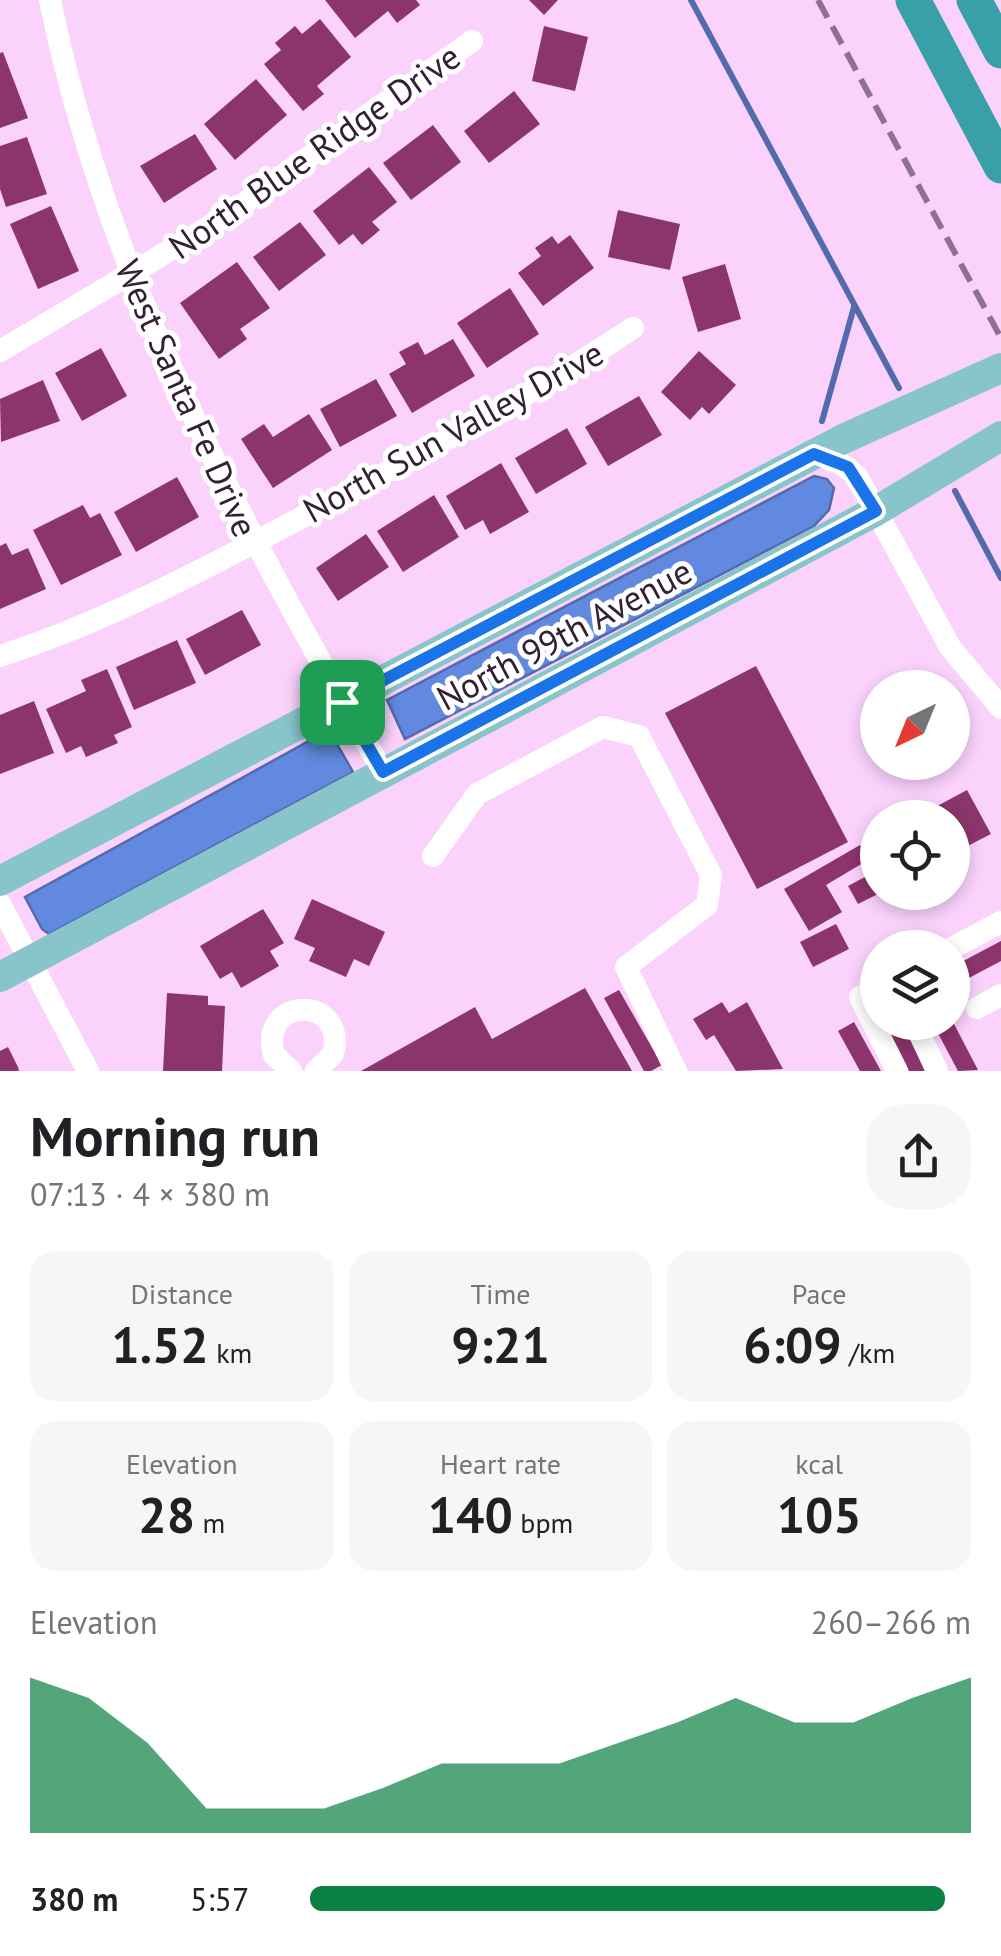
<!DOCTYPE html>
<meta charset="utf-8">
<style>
:root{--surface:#fff;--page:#f6f6f6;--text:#202124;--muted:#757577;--accent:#0b8043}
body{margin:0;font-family:"PT Sans",sans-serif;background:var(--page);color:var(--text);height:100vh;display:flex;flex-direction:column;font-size:38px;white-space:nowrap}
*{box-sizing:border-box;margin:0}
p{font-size:32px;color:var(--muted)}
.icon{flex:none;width:55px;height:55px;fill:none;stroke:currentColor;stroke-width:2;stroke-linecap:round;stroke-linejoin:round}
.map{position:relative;height:1071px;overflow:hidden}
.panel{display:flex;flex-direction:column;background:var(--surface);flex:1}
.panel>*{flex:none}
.needle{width:65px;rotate:223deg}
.tools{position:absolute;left:860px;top:670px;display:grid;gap:20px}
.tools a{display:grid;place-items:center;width:110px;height:110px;border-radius:50%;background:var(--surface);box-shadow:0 5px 15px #0003;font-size:50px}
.pin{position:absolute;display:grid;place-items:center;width:85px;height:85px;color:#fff;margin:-42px;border-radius:20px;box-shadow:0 5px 15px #0006}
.round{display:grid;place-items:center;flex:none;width:105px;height:105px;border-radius:40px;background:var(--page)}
.headline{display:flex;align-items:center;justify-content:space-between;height:170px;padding:0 30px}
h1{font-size:55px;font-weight:700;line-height:75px}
.metrics{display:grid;grid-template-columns:repeat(3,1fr);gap:15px;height:170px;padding:10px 30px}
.metrics div{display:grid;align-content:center;border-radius:25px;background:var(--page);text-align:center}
.metrics b{font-size:50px;font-weight:700}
.metrics small{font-size:28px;font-weight:400}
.metrics p{font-size:28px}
.chart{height:280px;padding:20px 30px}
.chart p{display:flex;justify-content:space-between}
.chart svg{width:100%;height:180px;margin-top:10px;fill:var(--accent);opacity:.7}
ul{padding:0 30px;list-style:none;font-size:32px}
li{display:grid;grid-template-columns:160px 120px 1fr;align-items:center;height:75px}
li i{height:25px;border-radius:12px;background:var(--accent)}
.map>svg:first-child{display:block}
</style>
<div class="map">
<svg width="1001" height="1071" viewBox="0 0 1001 1071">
<rect width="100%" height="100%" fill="#fad2fc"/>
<g fill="#6189df" stroke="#536aac" stroke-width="2.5">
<path d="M814,476L827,479L834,488L829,510L814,526L405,739L387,700Z"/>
<path d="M329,730L353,772L49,934L42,929L25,897Z"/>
</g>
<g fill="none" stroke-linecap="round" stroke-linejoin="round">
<g stroke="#536aac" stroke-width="6">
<path d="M691,0L899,388"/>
<path d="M822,421L854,307"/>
<path d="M955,491L1001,578"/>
</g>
</g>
<g fill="#8c346c">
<path d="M325,0H416L420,5L397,23L388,11L355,38Z"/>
<path d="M529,0H558L544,15Z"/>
<path d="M320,19L351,57L317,86L324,94L303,111L264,64L281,50L275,43L295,26L302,34Z"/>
<path d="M544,26L588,37L575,91L532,81Z"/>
<path d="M3,52L28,118L0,128V53Z"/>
<path d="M256,79L287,115L235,160L204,124Z"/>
<path d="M514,91L540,124L489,163L464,131Z"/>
<path d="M433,125L461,162L411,200L383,163Z"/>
<path d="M195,134L217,169L164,203L140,166Z"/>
<path d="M27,137L47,194L6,207L0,189V146Z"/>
<path d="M369,167L397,202L372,222L380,230L362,245L353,234L339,245L313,211Z"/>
<path d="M51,206L79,271L38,289L10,224Z"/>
<path d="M618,210L680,224L670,270L608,257Z"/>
<path d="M300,222L326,255L279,291L253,257Z"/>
<path d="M570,235L594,268L543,306L518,273L541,256L535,248L552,236L558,244Z"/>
<path d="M237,262L270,308L240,329L247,339L219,359L180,303Z"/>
<path d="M725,264L741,319L698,332L682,277Z"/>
<path d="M510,288L539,334L487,368L457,323Z"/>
<path d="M453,339L475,376L412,413L389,374L406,364L399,352L418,342L425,355Z"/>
<path d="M101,348L127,396L82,421L55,373Z"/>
<path d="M699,351L736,385L709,414L702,407L690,420L661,392Z"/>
<path d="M376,379L397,416L340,447L320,409Z"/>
<path d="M43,380L60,421L1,442L0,399Z"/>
<path d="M639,396L662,435L608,466L585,427Z"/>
<path d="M309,414L332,450L273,488L241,439L264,424L273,437Z"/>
<path d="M567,428L587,464L536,494L515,458Z"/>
<path d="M501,463L529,512L490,534L483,520L465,530L446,496Z"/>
<path d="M177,477L199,517L136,552L114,512Z"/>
<path d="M434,495L459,537L403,572L377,531Z"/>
<path d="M83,505L90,518L100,513L122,555L61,585L33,530Z"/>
<path d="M366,534L389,567L338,601L316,568Z"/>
<path d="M6,543L12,555L28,548L46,589L0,609V546Z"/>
<path d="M242,610L261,645L205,675L186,639Z"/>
<path d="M177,640L196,683L134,710L116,667Z"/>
<path d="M756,666L848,842L757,889L665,713Z"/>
<path d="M107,669L132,727L114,735L118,743L86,757L81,746L66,753L46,709L86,691L81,680Z"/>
<path d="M34,701L54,753L0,774V715Z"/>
<path d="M967,790L991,834L952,854V818H915Z"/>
<path d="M860,845L868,860L826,885L842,912L809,931L784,889Z"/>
<path d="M878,870V894L858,904L848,886Z"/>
<path d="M312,899L385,932L369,966L354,959L346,977L309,961L315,948L294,939Z"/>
<path d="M263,909L284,943L270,951L279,966L241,988L232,972L220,979L200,946Z"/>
<path d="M836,924L849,949L813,967L800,942Z"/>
<path d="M1001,941V961L952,987V967Z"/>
<path d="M585,988L632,1071H361L475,1007L492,1039Z"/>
<path d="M619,990L662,1065L651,1071H644L604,998Z"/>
<path d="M167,993L208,996V1005L225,1006L222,1071H163Z"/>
<path d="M722,1002L729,1013L747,1002L783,1069L736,1071L714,1035L706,1040L693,1019Z"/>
<path d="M854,1022L881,1071H860L838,1031Z"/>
<path d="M884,1022H904L927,1071H909Z"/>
<path d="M932,1022H953L978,1070L958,1071Z"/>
<path d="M8,1047L18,1067L19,1071H0V1051Z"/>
</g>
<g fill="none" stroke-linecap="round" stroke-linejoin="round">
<g stroke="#fff" stroke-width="22">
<path d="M50,0C107,281 243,526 383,772"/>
<path d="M0,351L219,221L472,41"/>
<path d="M814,454L840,463L857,476L950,647L1001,708"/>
<path d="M0,656C108,621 210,566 310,513C421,454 529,397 633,328"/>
<path d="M433,856L477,794L603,727L639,736L711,875L707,905L626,967L676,1071"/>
<path d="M0,904L88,1071"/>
<path d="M952,948L1001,922"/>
<path d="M878,988L860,997L897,1071"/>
<path d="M977,1008L1001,995"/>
<path d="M914,1022L937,1071"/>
<path d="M291,1071L274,1055C258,995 348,995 333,1054L316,1071"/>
</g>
<g stroke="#88c5cb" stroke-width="30">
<path d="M0,881L843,439L1001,368"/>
<path d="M0,977L876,511L1001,436"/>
</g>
<g stroke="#399fa8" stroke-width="35">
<path d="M913,0L1001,166"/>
<path d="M974,0L1001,51"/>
</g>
<path stroke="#8e718f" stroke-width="6" stroke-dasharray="20 10" stroke-linecap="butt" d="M818,0L1001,338"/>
</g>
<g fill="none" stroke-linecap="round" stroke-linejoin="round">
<defs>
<path id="route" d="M814,454L848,467L876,511L383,772L342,702Z"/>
</defs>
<use href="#route" stroke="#fff" stroke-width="20"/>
<use href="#route" stroke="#1a73e8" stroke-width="12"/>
</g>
<g text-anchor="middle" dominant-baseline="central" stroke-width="10" stroke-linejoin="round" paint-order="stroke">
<g font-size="35" fill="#332034" stroke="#fff">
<text transform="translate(314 151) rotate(-35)">North Blue Ridge Drive</text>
<text transform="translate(187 398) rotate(66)">West Santa Fe Drive</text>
<text transform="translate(453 431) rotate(-29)">North Sun Valley Drive</text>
<text transform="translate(564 634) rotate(-28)">North 99th Avenue</text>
</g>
</g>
</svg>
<div class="tools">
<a><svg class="needle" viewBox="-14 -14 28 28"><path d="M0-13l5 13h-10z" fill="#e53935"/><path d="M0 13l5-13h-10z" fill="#757577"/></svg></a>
<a><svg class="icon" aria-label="locate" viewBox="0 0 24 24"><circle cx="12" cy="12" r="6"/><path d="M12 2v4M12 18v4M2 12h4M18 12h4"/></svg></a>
<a><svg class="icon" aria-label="layers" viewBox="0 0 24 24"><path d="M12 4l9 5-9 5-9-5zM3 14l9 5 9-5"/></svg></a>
</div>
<div class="pin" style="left:342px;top:702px;background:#1e9e55"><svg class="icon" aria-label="arrive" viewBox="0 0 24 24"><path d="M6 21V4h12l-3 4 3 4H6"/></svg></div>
</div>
<section class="panel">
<div class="headline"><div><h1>Morning run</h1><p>07:13 · 4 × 380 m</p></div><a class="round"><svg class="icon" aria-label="share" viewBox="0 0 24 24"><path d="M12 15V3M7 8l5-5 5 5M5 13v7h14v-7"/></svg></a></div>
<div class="metrics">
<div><p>Distance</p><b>1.52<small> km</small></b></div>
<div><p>Time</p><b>9:21</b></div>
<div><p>Pace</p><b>6:09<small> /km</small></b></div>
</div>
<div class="metrics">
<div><p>Elevation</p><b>28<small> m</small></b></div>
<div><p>Heart rate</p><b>140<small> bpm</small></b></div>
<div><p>kcal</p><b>105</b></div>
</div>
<div class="chart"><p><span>Elevation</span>260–266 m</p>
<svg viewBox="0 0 160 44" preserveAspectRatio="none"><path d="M0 44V6L10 11L20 22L30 38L40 38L50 38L60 33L70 27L80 27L90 27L100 22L110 17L120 11L130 17L140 17L150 11L160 6V44z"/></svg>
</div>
<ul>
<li><b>380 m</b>5:57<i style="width:96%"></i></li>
</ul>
</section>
